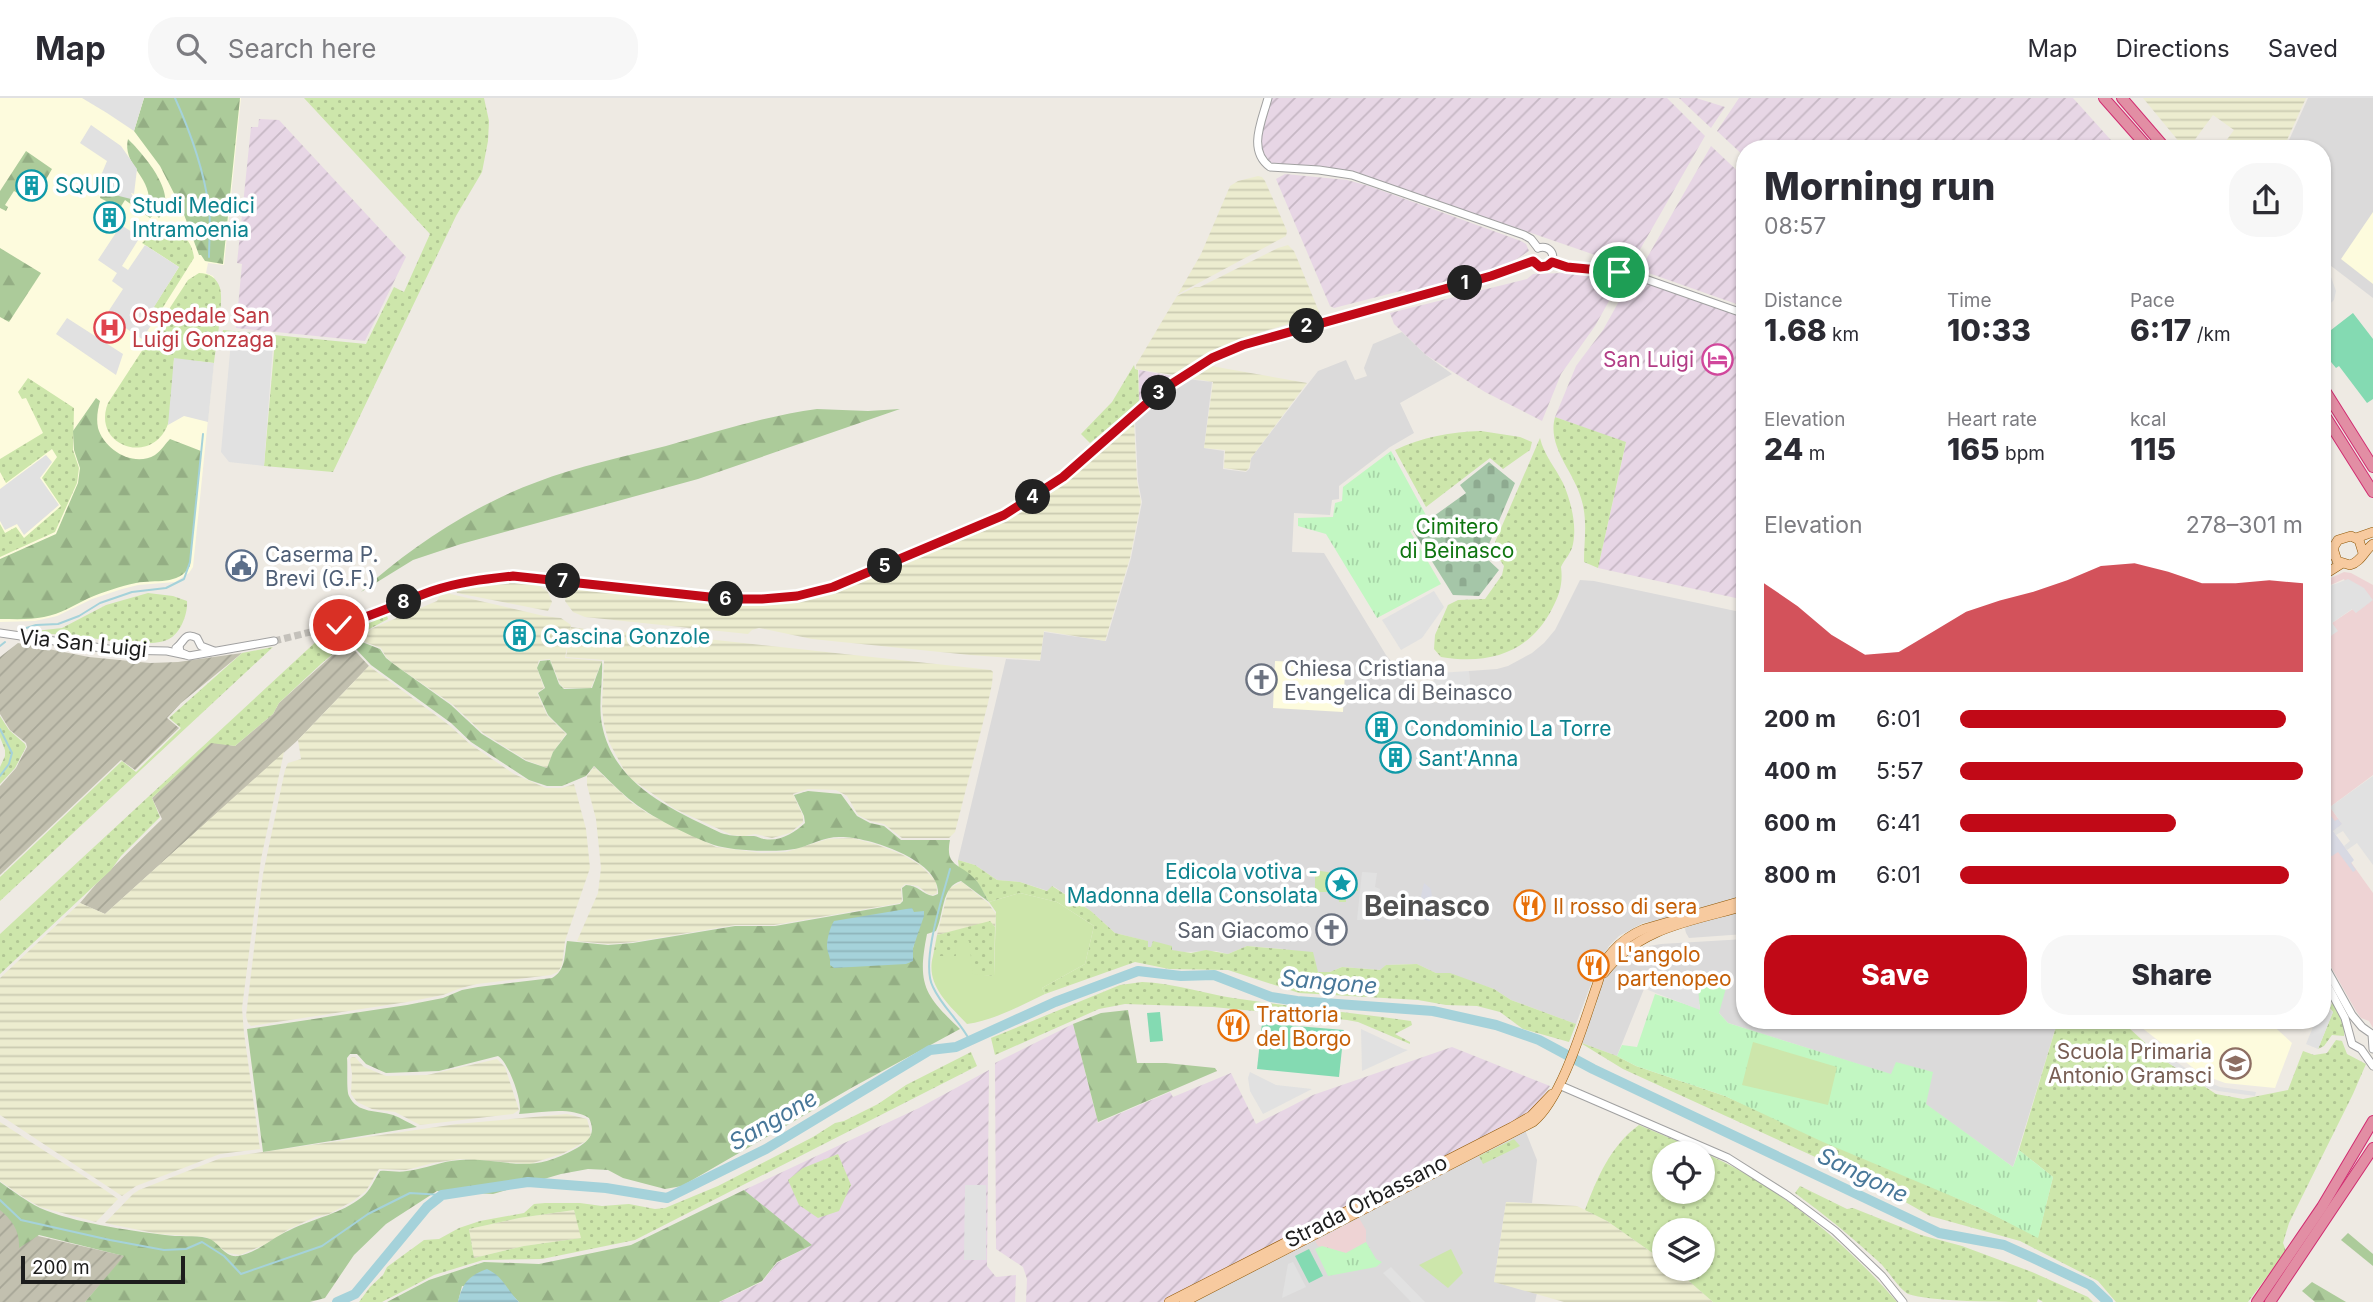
<!DOCTYPE html>
<meta charset="utf-8">
<style>
:root{--surface:#fff;--page:#f7f7f7;--text:#2b2b33;--muted:#7c7c81;--line:#e1e1e2;--accent:#c10917}
body{margin:0;font-family:Inter,sans-serif;background:var(--page);color:var(--text);height:100vh;display:flex;flex-direction:column;font-size:26px;white-space:nowrap}
*{box-sizing:border-box;margin:0}
p{font-size:23px;color:var(--muted)}
.icon{flex:none;width:38px;height:38px;fill:none;stroke:currentColor;stroke-width:2;stroke-linecap:round;stroke-linejoin:round}
.map{position:relative;flex:1;overflow:hidden}
.details{position:absolute;left:1736px;top:42px;width:595px;height:889px;display:flex;flex-direction:column;background:var(--surface);border-radius:28px;box-shadow:0 2px 5px #0004}
.details>*{flex:none}
.controls{position:absolute;left:1652px;top:1043px;display:grid;gap:14px}
.controls a{display:grid;place-items:center;width:63px;height:63px;border-radius:50%;background:var(--surface);box-shadow:0 2px 5px #0004;font-size:35px}
.scale{position:absolute;left:21px;bottom:18px;width:164px;box-sizing:border-box;padding-left:7px;border:4px solid #1d1d1d;border-top:0;font-size:19px;line-height:24px;white-space:nowrap;color:#1d1d1d;-webkit-text-stroke:5px #fff;paint-order:stroke}
.pin{position:absolute;display:grid;place-items:center;width:60px;height:60px;color:#fff;margin:-30px;border:4px solid #fff;border-radius:50%;box-shadow:0 2px 7px #0007}
.km{position:absolute;width:35px;height:35px;margin:-18px;border-radius:50%;background:#222;color:#fff;font-size:19px;line-height:35px;text-align:center}
.round{display:grid;place-items:center;flex:none;width:74px;height:74px;border-radius:28px;background:var(--page)}
.headline{display:flex;align-items:center;justify-content:space-between;height:119px;padding:0 28px}
h1{font-size:38px;font-weight:800;line-height:52px}
.metrics{display:grid;grid-template-columns:repeat(3,1fr);gap:10px;height:119px;padding:7px 28px}
.metrics div{display:grid;align-content:center}
.metrics b{font-size:30px;font-weight:800}
.metrics small{font-size:19px;font-weight:400}
.metrics p{font-size:19px}
.chart{height:196px;padding:14px 28px}
.chart p{display:flex;justify-content:space-between}
.chart svg{width:100%;height:126px;margin-top:7px;fill:var(--accent);opacity:.7}
.button{display:flex;gap:14px;margin-top:auto;padding:14px 28px}
.button a{flex:1;height:80px;border-radius:28px;background:var(--accent);color:#fff;font-size:28px;font-weight:800;line-height:80px;text-align:center}
.button a+a{background:var(--page);color:var(--text)}
ul{padding:0 28px;list-style:none;font-size:23px}
li{display:grid;grid-template-columns:112px 84px 1fr;align-items:center;height:52px}
li i{height:18px;border-radius:9px;background:var(--accent)}
header{display:flex;align-items:center;gap:42px;box-sizing:border-box;height:98px;padding:0 35px;background:var(--surface);border-bottom:2px solid var(--line)}
header strong{font-size:33px}
nav{display:flex;gap:38px;margin-inline-start:auto;font-size:24px}
.search{width:490px;height:63px;background:var(--page);display:flex;align-items:center;gap:18px;box-sizing:border-box;padding:0 24px;border-radius:28px;color:var(--muted);font-size:26px}
.map>svg:first-child{display:block}
</style>
<header>
<strong>Map</strong>
<div class="search"><svg class="icon" aria-label="search" viewBox="0 0 24 24"><circle cx="10" cy="10" r="6"/><path d="M15 15l6 6"/></svg>Search here</div>
<nav><a>Map</a><a>Directions</a><a>Saved</a></nav>
</header>
<div class="map">
<svg width="2373" height="1204" viewBox="0 0 2373 1204">
<defs>
<pattern id="industrial-furrows" width="10" height="10" patternUnits="userSpaceOnUse" patternTransform="scale(1.75)"><rect width="10" height="10" fill="#e7d6e5"/><path d="M-1 1l2-2M0 10L10 0M9 11l2-2" fill="none" stroke="#c6b7c4"/></pattern>
<pattern id="construction-furrows" width="10" height="10" patternUnits="userSpaceOnUse" patternTransform="scale(1.75)"><rect width="10" height="10" fill="#c2c0af"/><path d="M-1 1l2-2M0 10L10 0M9 11l2-2" fill="none" stroke="#a6a596"/></pattern>
<pattern id="farmland-rules" width="6" height="5" patternUnits="userSpaceOnUse" patternTransform="scale(1.75)"><rect width="6" height="5" fill="#ececcf"/><path d="M0 2.5h6" fill="none" stroke="#cacab1"/></pattern>
<pattern id="grass-dots" width="8" height="8" patternUnits="userSpaceOnUse" patternTransform="scale(1.75)"><rect width="8" height="8" fill="#cde6ab"/><path d="M2 2h.1M6 6h.1" fill="none" stroke="#b0c593" stroke-width="1.8" stroke-linecap="round"/></pattern>
<pattern id="forest-firs" width="22" height="20" patternUnits="userSpaceOnUse" patternTransform="scale(1.75)"><rect width="22" height="20" fill="#accb9a"/><path d="M5 1l3.5 6h-7zM16 11l3.5 6h-7z" fill="#94ae84"/></pattern>
<pattern id="cemetery-stones" width="16" height="16" patternUnits="userSpaceOnUse" patternTransform="scale(1.75)"><rect width="16" height="16" fill="#a5c6a8"/><path d="M2 7V4a2 2 0 0 1 4 0v3zM10 15v-3a2 2 0 0 1 4 0v3z" fill="#8eaa90"/></pattern>
<pattern id="park-tufts" width="24" height="20" patternUnits="userSpaceOnUse" patternTransform="scale(1.75)"><rect width="24" height="20" fill="#c2f7c2"/><path d="M3 7l-1-3M5 7V3M7 7l1-3M15 17l-1-3M17 17v-4M19 17l1-3" fill="none" stroke="#a6d3a6"/></pattern>
<pattern id="water-rules" width="6" height="5" patternUnits="userSpaceOnUse" patternTransform="scale(1.75)"><rect width="6" height="5" fill="#a5d2da"/><path d="M0 2.5h6" fill="none" stroke="#8eb4bb"/></pattern>
</defs>
<rect width="100%" height="100%" fill="#eeeae3"/>
<g fill="#dbdada">
<path d="M2308,0H2373V200L2322,161V51H2285Z"/>
<path d="M1402,234L1426,257L1452,276L1400,305L1414,335L1390,349L1339,388V401L1332,402L1330,417L1294,415L1292,454L1324,455L1386,557L1416,593L1419,604L1465,605L1470,601L1469,573L1497,571L1508,568L1532,555L1544,545L1555,532L1580,482L1594,483L1745,515V799L1667,821L1643,825L1619,838L1609,848L1599,865L1576,926L1511,902L1494,891L1444,875H1436L1417,866L1386,867L1381,872L1342,869L1330,874H1318L1294,853L1283,851L1247,848L1228,856L1216,853L1183,854L1147,849V843L1115,835L1091,813L1053,788L1048,793L1020,784L997,782L975,767L958,762L1006,561L1040,563L1044,534L1106,543L1131,460L1142,404L1138,383L1135,322L1145,311L1187,281L1212,284L1204,350L1224,353L1223,371L1246,374L1250,370L1251,360L1318,273L1346,262L1355,282L1367,278L1364,270L1373,246Z"/>
<path d="M1745,810V836L1689,840L1686,835L1685,831L1687,827Z"/>
<path d="M1745,841V922H2058L2013,1069L1925,1006L1932,974L1892,977L1728,925L1719,915L1651,884L1643,885L1644,891L1617,958L1579,944L1600,887L1609,872L1637,850L1661,846Z"/>
<path d="M1525,1032L1537,1062L1532,1105L1506,1104L1494,1184L1537,1195L1535,1204H1191Z"/>
</g>
<g fill="#eed3d4">
<path d="M2344,474L2351,475L2373,487V677L2330,709L2342,726L2330,735L2373,795V930L2369,923L2361,920L2356,913L2322,853V544L2337,533L2332,525L2353,511L2356,515L2344,481L2322,491V484Z"/>
<path d="M1359,1120L1366,1132V1144L1346,1155L1318,1148L1315,1143Z"/>
</g>
<g fill="url(#industrial-furrows)">
<path d="M1271,0H1667L1705,38L1630,169L1371,80L1349,74L1270,67L1262,56L1260,41Z"/>
<path d="M1679,0H1696L1725,9L1711,30Z"/>
<path d="M1739,0H2073L2119,51H1745V59L1717,33Z"/>
<path d="M259,21L279,22L406,159L365,243L236,230L242,166L237,165L251,29H258Z"/>
<path d="M1711,48L1745,80V209L1640,172Z"/>
<path d="M1285,76L1347,82L1369,88L1521,143L1526,146L1529,153L1517,161L1490,174L1408,195L1404,192L1334,210L1330,208L1276,81Z"/>
<path d="M1562,175L1623,178L1595,228L1561,276L1542,323L1485,294L1426,257L1394,226L1390,215L1527,181L1533,176Z"/>
<path d="M1632,180L1745,219V502L1598,470L1626,345L1555,319L1576,268L1603,232Z"/>
<path d="M1139,272L1172,278L1139,303Z"/>
<path d="M1073,926L1098,1025L1170,994L1173,999L1231,975L1256,1026L1313,997L1452,949L1550,988L1535,1010L1522,1020L1163,1204H1026L1027,1181L1023,1169L996,1151L995,965Z"/>
<path d="M989,972L987,1168L996,1179L1016,1177L1015,1204H720L762,1184L777,1165L811,1147L744,1092L919,1010Z"/>
</g>
<g fill="#fdfbdd">
<path d="M0,0H241L224,167L208,165L206,175L213,178L221,193L193,469L189,475L175,484L138,487L122,491L92,501L57,518L35,523L0,524Z"/>
<path d="M2373,114V186L2341,161Z"/>
<path d="M1275,563L1337,566L1336,573H1345L1343,614L1273,610Z"/>
<path d="M2132,922H2267L2292,945L2275,990L2225,985L2201,976Z"/>
</g>
<g fill="url(#construction-furrows)">
<path d="M347,544L369,568L298,642L105,816L80,805L97,785L162,721L152,700L211,644L235,648L273,616L279,605Z"/>
<path d="M18,545L89,559L150,565L178,564L242,555L181,605L167,620L179,630L135,672L121,662L0,777V688L16,670L27,649L26,645L10,632L0,616V559Z"/>
<path d="M0,1107L38,1138L125,1158L85,1204H0Z"/>
</g>
<g fill="url(#farmland-rules)">
<path d="M2143,0H2306L2283,51H2220L2234,32L2213,17L2188,51H2185Z"/>
<path d="M1258,78L1262,79L1265,83L1287,133L1286,138L1178,196L1201,156L1230,88L1238,83Z"/>
<path d="M1288,147L1294,153L1320,216L1249,238L1224,249L1174,277L1136,271V267L1177,198L1195,189H1200L1278,150Z"/>
<path d="M1211,268L1307,285L1251,360L1249,370L1246,373L1224,370L1225,352L1204,350L1213,284L1190,280Z"/>
<path d="M1134,324L1137,383L1141,404L1130,460L1105,543L1044,533L1040,562L970,557L812,541L759,530L752,532L748,536L585,519L573,514L565,503L567,491L573,487L734,506H778L820,498L989,431L1010,420L1040,403L1059,389Z"/>
<path d="M522,483L538,487L548,494L552,504L548,513L457,495L456,492L461,489L477,486Z"/>
<path d="M442,494L544,518L561,520L571,527L565,560L602,563L591,590H564L560,586L550,561L539,562L537,570L544,590L537,595L547,617L566,636L553,654L547,670L526,662L483,635L452,606L395,567L386,559L381,550L362,543L354,550L351,546L373,530L437,503Z"/>
<path d="M571,529L606,534L652,535L991,572L993,574L992,586L988,605L955,734L949,740H902L884,726L870,723L858,717L847,698L836,692L808,691L793,696L803,718V724L790,735L772,740L755,736L744,738L732,737L675,711L631,681L624,672L609,644L604,627L602,610L604,562L566,559Z"/>
<path d="M369,568L449,627L470,646L514,676L546,690H562L574,686L586,731L590,770L565,843L562,867L558,874L551,877L477,886L461,890L443,897L407,904L251,928L248,925L246,918L263,776L285,672L288,665L301,661L298,642Z"/>
<path d="M284,654L261,761L242,910L244,935L260,1051L220,1056L136,1088L122,1098L0,1017V880L80,805L105,816Z"/>
<path d="M594,669L631,704L647,715L716,749L761,755L786,754L828,741L852,740L878,747L903,757L920,767L936,783L937,795L933,797L928,796L918,788L905,786L901,790L902,803L900,805L826,818L774,827H735L633,844L608,846L577,843L598,795L601,770L596,721L587,687V678Z"/>
<path d="M962,784L988,805L996,816L995,829L990,824L937,837L949,790Z"/>
<path d="M352,959H355L364,969L386,978L427,977L497,961L505,969L519,1012L513,1016L420,1027L395,1014L372,1011L357,1004L351,996L352,976L350,961Z"/>
<path d="M567,1016L587,1021L591,1036L588,1042L564,1055L530,1066L460,1061L433,1065L406,1072L379,1071L366,1093L353,1103L329,1116L315,1119L289,1131L266,1146L240,1157L228,1155L206,1139L159,1136L105,1125L133,1096L139,1092L221,1060L457,1026Z"/>
<path d="M0,1024L105,1092L118,1101L96,1124L40,1109L23,1099L0,1083Z"/>
<path d="M1506,1104L1577,1108L1607,1123L1664,1163V1171H1675L1713,1204H1564L1494,1184Z"/>
<path d="M574,1112L582,1140L524,1148L474,1160L469,1131L519,1120Z"/>
</g>
<g fill="url(#grass-dots)" fill-rule="evenodd">
<path d="M304,0H484L489,23L488,43L482,74L456,118L333,374L264,368L275,242L222,237L223,232L366,246L394,189L404,194L430,136Z"/>
<path d="M163,132C181,133 192,141 194,160L160,214L153,210L179,169L142,145L153,135Z"/>
<path d="M199,175C209,175 217,180 220,190C224,204 216,248 214,265L174,261C173,276 173,314 168,326C152,369 91,348 108,305L188,182Z"/>
<path d="M1134,267L1135,271L1138,272L1139,304L1090,345L1081,336L1112,304Z"/>
<path d="M28,280L74,310L73,352L79,370L77,385L55,434L0,459V426L5,435L16,429L24,440L61,408L42,380L57,359L52,351L6,385L0,374V361L43,335L26,300L22,301L18,294Z"/>
<path d="M1555,319L1626,344L1598,470L1584,464C1584,442 1588,422 1581,400C1573,372 1547,349 1555,319Z"/>
<path d="M1481,333L1520,339L1532,344L1530,352L1503,371L1490,360L1426,409L1395,352C1422,339 1451,334 1481,333Z"/>
<path d="M1540,340C1544,357 1555,369 1563,385C1571,403 1578,430 1572,450C1569,458 1564,462 1561,469C1563,485 1560,496 1552,511C1529,555 1489,567 1441,559L1434,551L1435,537L1448,507L1458,502L1485,501L1502,477L1504,468L1496,456L1495,444Z"/>
<path d="M148,495L173,498L187,503C188,515 181,535 169,541C151,551 99,541 78,538C64,536 49,536 34,535L35,533L62,530L106,507Z"/>
<path d="M387,518L388,521L351,541L322,565L279,605L273,616L235,648L211,645L152,700L160,719L121,758L111,772L0,876V836L321,539Z"/>
<path d="M273,549L0,803V779L122,663L136,674L181,630L169,620L242,555Z"/>
<path d="M0,618L9,632L25,646L26,649L15,670L0,686V669L5,658V652L0,639Z"/>
<path d="M958,762L975,767L997,782L1020,784L1047,793L1052,788L1091,813L1115,835L1148,843V849H1151L1153,843L1172,848V852L1191,855L1206,852L1228,856L1247,848L1313,854L1318,874H1330L1342,869L1380,872L1386,867L1417,866L1436,875H1450L1494,891L1511,902L1576,926L1569,944L1523,931L1500,914L1477,908L1446,907L1418,902L1299,895L1228,872L1169,871L1135,864L1045,896L1042,890L1085,866L1094,828L1057,804L1020,795L989,804L976,782L959,771Z"/>
<path d="M990,823L995,829L994,878L973,877L956,858H933L937,837Z"/>
<path d="M1142,884C1173,885 1202,895 1233,900C1292,909 1351,914 1411,923L1412,927L1395,936L1410,944V946L1358,924L1347,922L1213,909L1125,906L1099,911L995,957L991,940L1120,887Z"/>
<path d="M2333,903L2344,929V938L2332,937L2324,948L2318,951L2333,914L2330,910Z"/>
<path d="M2058,922H2112L2130,931L2164,962L2216,996L2243,1001L2288,992L2303,953L2314,957L2327,955L2336,942L2342,943L2347,956L2366,966L2353,996L2289,1125L2283,1145L2286,1153L2248,1204H2116L2098,1183L2020,1143L1930,1118L1870,1084L1623,971L1579,944L1617,958L1636,968L1725,998L1980,1110L2038,1139L2053,1079L2019,1052Z"/>
<path d="M971,954L977,968L635,1142L542,1161L483,1162L434,1177L382,1204H359L370,1189L383,1177L387,1169L424,1142L439,1141L459,1130L480,1123L524,1115L534,1106L545,1105H580L602,1108L629,1106L655,1111L665,1110L718,1088L813,1039L835,1025L844,1023L878,1006L906,987ZM574,1112L581,1140L524,1148L474,1160L469,1131L519,1120Z"/>
<path d="M1639,1027C1672,1041 1706,1054 1737,1071C1798,1105 1851,1151 1897,1204H1713L1675,1171H1703V1132H1664V1163L1607,1123L1585,1112C1597,1080 1611,1047 1639,1027ZM1664,1055H1703V1094H1664Z"/>
<path d="M1514,1041L1520,1048L1483,1066L1479,1058Z"/>
<path d="M838,1056L851,1087L839,1113L818,1120L799,1107L788,1082L803,1070Z"/>
<path d="M1800,1088L1847,1111L1853,1110L1921,1137L1962,1148L2032,1174L2088,1199L2093,1204H2043L2038,1201L2037,1204C2009,1204 1929,1204 1908,1196C1898,1190 1888,1172 1879,1164C1852,1139 1824,1116 1795,1095Z"/>
</g>
<g fill="url(#forest-firs)" fill-rule="evenodd">
<path d="M144,0H240L223,166L205,163L201,157H199L182,111L160,68L134,33Z"/>
<path d="M128,41C145,58 180,98 159,120L155,116L150,120L125,102L120,110L100,100L102,93L149,103C150,78 122,66 128,41Z"/>
<path d="M26,53L52,71L33,104L14,93L5,107L8,109L6,113L0,110V93Z"/>
<path d="M0,150L41,175L9,224L0,219Z"/>
<path d="M96,300L100,303C98,311 96,320 98,330C104,351 133,370 155,357C161,353 165,346 170,341L201,353L190,468C178,488 156,481 136,485C121,488 103,494 89,500C74,507 61,516 44,519C30,522 14,521 0,521V461L56,436L78,385L80,370L74,352L73,333Z"/>
<path d="M817,311L868,313L900,311L698,381L461,446L413,462L361,494C410,449 474,407 537,384C578,368 623,359 666,348C715,334 766,318 817,311Z"/>
<path d="M362,544L380,551L386,560L395,567L451,607L482,636L526,663L547,670L553,654L567,636L548,617L538,595L545,590L537,570L540,563L550,562L559,586L564,591L592,590L602,563C603,584 598,606 602,627C614,687 671,711 721,735C734,739 740,738 754,738C757,738 761,741 764,741C780,744 794,735 805,725L804,718L794,697L808,693L841,696L857,718L870,725L884,728L901,742H950C945,768 958,765 973,779C980,785 984,796 989,804L961,783C941,788 944,817 936,833L927,836C917,886 924,897 960,931L853,989L682,1088L665,1091L623,1080L608,1072L588,1071L561,1076L493,1096L437,1093L386,1126L354,1157L325,1200L310,1204H85L124,1158L39,1137L19,1150C20,1133 12,1122 0,1112V1084C13,1093 26,1103 40,1110C75,1125 126,1132 165,1137C177,1139 195,1137 207,1140C219,1143 224,1160 238,1158C257,1155 273,1139 290,1132C314,1120 341,1116 362,1099C371,1092 374,1082 380,1073C389,1072 397,1075 407,1073C425,1071 441,1063 460,1062C511,1060 527,1078 577,1050C590,1042 596,1035 589,1020C569,1008 541,1015 519,1016C524,1006 508,963 498,958L439,973L386,975L366,966L357,956H350L347,960C348,969 346,992 349,998C357,1016 378,1012 393,1017C401,1020 409,1025 417,1029L263,1054L247,931L407,907L443,900L462,892L478,889L552,880C566,872 564,858 567,843L608,847L633,845L735,828H775L900,806L903,803L902,790L906,787C918,787 922,796 933,798L938,796C941,762 867,738 839,739C824,739 813,746 799,750C780,755 732,753 714,747C687,737 651,719 629,701C617,691 606,679 594,668L586,678L562,688H547L529,682L471,644L451,625L371,567L355,550ZM917,835L913,850V863L831,862L827,845L830,839Z"/>
<path d="M1128,912L1137,965H1166L1215,970L1217,973L1098,1024L1073,926L1101,915Z"/>
<path d="M744,1092L812,1147L777,1164L762,1183L719,1204H519L511,1196L462,1188L458,1204H387L429,1182L484,1164L539,1166L631,1147Z"/>
<path d="M2348,1135L2373,1156V1168L2341,1142Z"/>
<path d="M2312,1184L2346,1204H2315L2302,1193Z"/>
</g>
<path fill="url(#cemetery-stones)" d="M1489,364L1515,385L1484,458L1499,472L1479,498L1453,497L1413,433L1466,395L1460,387Z"/>
<g fill="url(#park-tufts)">
<path d="M1391,353L1427,419L1410,433L1441,486L1377,520L1326,436L1298,428V420L1333,419L1335,405L1342,403L1343,389Z"/>
<path d="M1697,883H1710V887L1726,890L1719,915L1728,925L1891,976L1896,964L1933,974L1926,1006L2013,1069L2019,1052L2053,1079L2038,1140L1980,1110L1823,1044L1725,998L1636,968L1617,958L1622,947L1637,949L1655,896L1700,911Z"/>
<path d="M1366,1144L1376,1161L1382,1164L1376,1169L1328,1178L1315,1151L1322,1148L1346,1155Z"/>
</g>
<g fill="#cde6ab">
<path d="M1315,772L1357,779L1358,793H1346V804H1339L1338,794H1315Z"/>
<path d="M1020,795L1057,804L1094,828L1085,866L1042,890L1045,896C1020,908 995,922 967,926C949,907 925,887 933,858H956L955,845L969,843L973,876L994,878L996,814L989,804Z"/>
<path d="M1753,944L1837,969L1828,1007L1742,987Z"/>
<path d="M1451,1151L1463,1175L1448,1190L1419,1167Z"/>
</g>
<g fill="#84dab2">
<path d="M2353,215L2373,241V301L2367,305L2339,268L2336,270L2322,253V239Z"/>
<path d="M1160,914L1163,943L1150,944L1147,915Z"/>
<path d="M1262,925L1344,932L1339,979L1257,971Z"/>
<path d="M1309,1151L1323,1178L1309,1185L1295,1158Z"/>
</g>
<g fill="#e1e1e1">
<path d="M82,0H144L134,33L107,15Z"/>
<path d="M91,27L121,48L137,71L134,96L131,95L135,102L95,92L107,63L80,45Z"/>
<path d="M121,127L140,139L122,168L128,172L145,147L179,169L154,209L160,214L142,241L106,217L123,191L112,183L117,175L98,162Z"/>
<path d="M2322,173L2331,179L2336,193L2334,202L2322,213Z"/>
<path d="M67,220L123,256L116,277L56,236Z"/>
<path d="M231,243L273,247L264,368L229,364L221,354Z"/>
<path d="M174,260L214,265L208,324L184,318L168,327Z"/>
<path d="M46,357L52,364L40,380L59,407L24,437L17,426L5,432L0,423V391Z"/>
<path d="M2348,481L2364,490L2373,502L2356,515L2352,511L2332,525L2338,533L2322,544V491Z"/>
<path d="M1434,493L1444,509L1422,540L1401,552L1382,522Z"/>
<path d="M1469,573L1470,597L1432,595L1434,579L1439,575Z"/>
<path d="M2373,678V767L2357,745L2347,752L2344,748L2350,743L2343,733L2336,737L2333,733L2342,726L2330,709Z"/>
<path d="M1362,774L1377,775L1375,789L1380,791L1375,815L1362,822H1357Z"/>
<path d="M1686,879L1688,883H1697L1700,912L1648,892L1651,884Z"/>
<path d="M2322,909L2333,914L2318,951L2306,946L2316,922H2322Z"/>
<path d="M1361,931L1404,951L1408,952L1362,973Z"/>
<path d="M2156,950L2200,980L2220,989L2256,994L2255,998L2218,993L2208,990L2170,966L2157,954L2154,951Z"/>
<path d="M1250,974L1276,987L1312,991L1263,1016L1250,993L1248,980Z"/>
<path d="M965,1087H986V1162H964Z"/>
<path d="M1293,1164L1306,1189L1282,1200L1288,1166Z"/>
<path d="M1391,1169L1425,1204H1411L1383,1175Z"/>
</g>
<g fill="#d8d9e3">
<path d="M2322,707L2335,723L2338,721L2342,726L2333,733L2354,762L2351,765L2356,772L2353,774L2338,754L2332,758L2322,756V737L2324,733L2322,732Z"/>
<path d="M1424,785L1431,791L1432,799L1437,801L1430,823L1416,820Z"/>
</g>
<g fill="url(#water-rules)">
<path d="M912,810L914,814L924,813V818L913,850V863L906,866L834,870L830,867C831,858 827,855 827,848C827,841 830,829 834,823Z"/>
<path d="M487,1171C504,1179 506,1191 519,1204H458C462,1186 469,1177 487,1171Z"/>
</g>
<g fill="none" stroke-linecap="round" stroke-linejoin="round">
<g stroke="#a5d2da" stroke-width="2">
<path d="M175,0C190,33 204,73 209,110C211,126 209,143 209,159"/>
<path d="M23,531L36,527L58,526L79,518L100,505L132,494L166,490L184,481L190,464L203,336"/>
<path d="M0,548L5,544"/>
<path d="M0,631L12,655L9,666L0,678"/>
<path d="M950,771C943,798 920,865 933,889C942,909 960,923 970,943"/>
<path d="M0,1102L21,1122L110,1142L164,1152L186,1151L202,1144L224,1158L241,1176L322,1148L368,1116L410,1095L442,1097"/>
</g>
<path stroke="#a5d2da" stroke-width="10" d="M337,1204L355,1196L427,1109L442,1097L528,1084L606,1090L667,1100L766,1051L930,952L956,949L1055,904L1138,873L1181,878L1214,877L1271,899L1297,903L1433,913L1496,927L1539,942L1593,971L1939,1135L2004,1147L2033,1160L2090,1187L2108,1204"/>
<path stroke="#c4c1bb" stroke-width="7" stroke-dasharray="7 3.5" stroke-linecap="butt" d="M274,543L339,527"/>
<defs>
<g id="tertiary">
<path d="M1268,0C1262,23 1247,52 1270,69L1319,72L1352,77L1524,137L1531,141L1538,150"/>
<path d="M1538,150C1548,147 1555,154 1552,164"/>
<path d="M1533,163L1540,169L1547,168L1552,164L1567,169L1631,176L1745,216"/>
<path d="M339,527L374,517L432,493L455,486L513,478L728,501H762L797,498L833,489L1004,417L1063,379L1162,292L1212,260L1243,247L1491,178L1533,163"/>
<path d="M0,535L115,552L167,553L186,557"/>
<path d="M179,548L180,554L189,558L274,543"/>
<path d="M176,550C184,545 184,533 197,540L201,548L214,553"/>
<path d="M2322,863L2352,917L2362,929L2372,936L2373,951"/>
<path d="M2322,877L2345,920L2352,946L2361,951L2373,968"/>
<path d="M1559,987L1728,1060L1788,1098L1835,1133L1882,1178L1903,1204"/>
</g>
<g id="primary">
<path d="M2356,440L2373,434"/>
<path d="M2363,455L2359,442L2351,438L2338,442L2333,450L2337,463L2350,467C2361,464 2364,453 2373,446"/>
<path d="M2322,464L2333,454"/>
<path d="M2322,478L2341,466"/>
<path d="M1604,875C1639,829 1692,823 1745,808"/>
<path d="M1169,1204L1512,1029L1531,1018L1552,996"/>
<path d="M1184,1204L1533,1024C1562,1001 1584,924 1597,887C1601,875 1603,863 1613,853C1621,844 1632,836 1644,831L1745,802"/>
</g>
<g id="motorway">
<path d="M2104,0L2149,51"/>
<path d="M2122,0L2166,51"/>
<path d="M2322,288L2373,369"/>
<path d="M2322,313L2373,394"/>
<path d="M2257,1204L2322,1109L2373,1023"/>
<path d="M2270,1204L2373,1050"/>
</g>
</defs>
<use href="#tertiary" stroke="#a1a1a1" stroke-width="9"/>
<use href="#primary" stroke="#905807" stroke-width="10"/>
<use href="#motorway" stroke="#d12c71" stroke-width="12"/>
<use href="#tertiary" stroke="#fff" stroke-width="7"/>
<use href="#primary" stroke="#f7ca9f" stroke-width="9"/>
<use href="#motorway" stroke="#e28ea4" stroke-width="10"/>
</g>
<g fill="none" stroke-linecap="round" stroke-linejoin="round">
<defs>
<path id="route" d="M339,527C372,519 401,504 432,493C458,484 486,481 513,478L728,501H762L797,498L833,489L1004,417L1063,379L1162,292L1212,260L1243,247L1491,178L1533,163L1540,169L1547,168L1552,164L1567,169L1619,174"/>
</defs>
<use href="#route" stroke="#fff" stroke-width="14"/>
<use href="#route" stroke="#c10917" stroke-width="9"/>
</g>
<defs>
<symbol id="building-ring" viewBox="-11 -11 22 22"><circle r="9.5" fill="#fff" stroke="#0f9aa8" stroke-width="1.5"/><path d="M-4-6H4V6H1V3H-1V6H-4ZM-2.5-4.3h1.7v1.8h-1.7ZM.8-4.3h1.7v1.8H.8ZM-2.5-1h1.7V.8h-1.7ZM.8-1h1.7V.8H.8Z" fill="#0f9aa8"/></symbol>
<symbol id="hospital-ring" viewBox="-11 -11 22 22"><circle r="9.5" fill="#fff" stroke="#e0444e" stroke-width="1.5"/><path d="M-5-5h3v3.5h4V-5h3V5h-3V1.5h-4V5h-3Z" fill="#e0444e"/></symbol>
<symbol id="hotel-ring" viewBox="-11 -11 22 22"><circle r="9.5" fill="#fff" stroke="#d1479c" stroke-width="1.5"/><path d="M-6-4.5h1.5V1H6V5H4.5V3h-9V5H-6ZM-4 0a1.8 1.8 0 1 1 3.6 0ZM.5 0V-2.5h3Q6-2.5 6 0Z" fill="#d1479c"/></symbol>
<symbol id="civic-ring" viewBox="-11 -11 22 22"><circle r="9.5" fill="#fff" stroke="#5c6f8a" stroke-width="1.5"/><path d="M-.6-6.5H3V-4.5H.6V-3L4-1V1h2V6H-6V1h2V-1L-.6-3ZM-1.2 2.5V6h2.4V2.5Z" fill="#5c6f8a"/></symbol>
<symbol id="church-ring" viewBox="-11 -11 22 22"><circle r="9.5" fill="#fff" stroke="#6b7280" stroke-width="1.5"/><path d="M-1.2-6h2.4v3.5h3.3v2.4h-3.3V6h-2.4V-.1h-3.3v-2.4h3.3Z" fill="#6b7280"/></symbol>
<symbol id="sight-ring" viewBox="-11 -11 22 22"><circle r="9.5" fill="#fff" stroke="#0f9aa8" stroke-width="1.5"/><path d="M0-6L1.8-2.2L6-1.7L2.9 1.2L3.7 5.4L0 3.3L-3.7 5.4L-2.9 1.2L-6-1.7L-1.8-2.2Z" fill="#0f9aa8"/></symbol>
<symbol id="restaurant-ring" viewBox="-11 -11 22 22"><circle r="9.5" fill="#fff" stroke="#e8710a" stroke-width="1.5"/><path d="M-5-6h1v4h1v-4h1v4h1v-4h1v5L-1.5 .5V6h-2V.5L-5-1ZM5-6V6H3V1.5H1.5Q1.5-4 5-6Z" fill="#e8710a"/></symbol>
<symbol id="school-ring" viewBox="-11 -11 22 22"><circle r="9.5" fill="#fff" stroke="#8d6e63" stroke-width="1.5"/><path d="M0-5L7-2L0 1L-7-2ZM-4 1L0 2.5L4 1V4Q0 6-4 4Z" fill="#8d6e63"/></symbol>
</defs>
<g fill-rule="evenodd">
<use href="#building-ring" x="14" y="70" width="35" height="35"/>
<use href="#building-ring" x="92" y="102" width="35" height="35"/>
<use href="#hospital-ring" x="92" y="212" width="35" height="35"/>
<use href="#hotel-ring" x="1700" y="244" width="35" height="35"/>
<use href="#civic-ring" x="224" y="450" width="35" height="35"/>
<use href="#building-ring" x="502" y="520" width="35" height="35"/>
<use href="#church-ring" x="1244" y="564" width="35" height="35"/>
<use href="#building-ring" x="1364" y="612" width="35" height="35"/>
<use href="#building-ring" x="1378" y="642" width="35" height="35"/>
<use href="#sight-ring" x="1324" y="768" width="35" height="35"/>
<use href="#restaurant-ring" x="1512" y="790" width="35" height="35"/>
<use href="#church-ring" x="1314" y="814" width="35" height="35"/>
<use href="#restaurant-ring" x="1576" y="850" width="35" height="35"/>
<use href="#restaurant-ring" x="1216" y="910" width="35" height="35"/>
<use href="#school-ring" x="2218" y="948" width="35" height="35"/>
</g>
<g text-anchor="middle" dominant-baseline="central" stroke-width="7" stroke-linejoin="round" paint-order="stroke">
<g font-size="21" fill="#0d838f" stroke="#fff" text-anchor="start">
<text x="55" y="87">SQUID</text>
<text x="132" y="107">Studi Medici<tspan x="132" dy="24">Intramoenia</tspan></text>
<text x="543" y="538">Cascina Gonzole</text>
<text x="1404" y="630">Condominio La Torre</text>
<text x="1418" y="660">Sant'Anna</text>
<text x="1318" y="773" text-anchor="end">Edicola votiva -<tspan x="1318" dy="24">Madonna della Consolata</tspan></text>
</g>
<g font-size="21" fill="#be3a42" stroke="#fff" text-anchor="start">
<text x="132" y="217">Ospedale San<tspan x="132" dy="24">Luigi Gonzaga</tspan></text>
</g>
<g font-size="21" fill="#b23c85" stroke="#fff" text-anchor="end">
<text x="1694" y="261">San Luigi</text>
</g>
<g font-size="21" fill="#107611" stroke="#fff">
<text x="1457" y="428">Cimitero<tspan x="1457" dy="24">di Beinasco</tspan></text>
</g>
<g font-size="21" fill="#4e5e75" stroke="#fff" text-anchor="start">
<text x="265" y="456">Caserma P.<tspan x="265" dy="24">Brevi (G.F.)</tspan></text>
</g>
<g font-size="21" fill="#1d1d1d" stroke="#fff">
<text transform="translate(83 545) rotate(6)">Via San Luigi</text>
<text transform="translate(1366 1103) rotate(-27)">Strada Orbassano</text>
</g>
<g font-size="21" fill="#5b616d" stroke="#fff" text-anchor="start">
<text x="1284" y="570">Chiesa Cristiana<tspan x="1284" dy="24">Evangelica di Beinasco</tspan></text>
<text x="1309" y="832" text-anchor="end">San Giacomo</text>
</g>
<g font-size="21" fill="#c56008" stroke="#fff" text-anchor="start">
<text x="1553" y="808">Il rosso di sera</text>
<text x="1617" y="856">L'angolo<tspan x="1617" dy="24">partenopeo</tspan></text>
<text x="1256" y="916">Trattoria<tspan x="1256" dy="24">del Borgo</tspan></text>
</g>
<g font-size="21" fill="#785e54" stroke="#fff" text-anchor="end">
<text x="2212" y="953">Scuola Primaria<tspan x="2212" dy="24">Antonio Gramsci</tspan></text>
</g>
<g font-size="23" font-style="italic" fill="#487799" stroke="#fff">
<text transform="translate(1329 884) rotate(5)">Sangone</text>
<text transform="translate(773 1022) rotate(-30)">Sangone</text>
<text transform="translate(1863 1077) rotate(26)">Sangone</text>
</g>
<g font-size="28" font-weight="bold" fill="#505050" stroke="#fff">
<text x="1427" y="808">Beinasco</text>
</g>
</g>
</svg>
<div class="controls">
<a><svg class="icon" aria-label="locate" viewBox="0 0 24 24"><circle cx="12" cy="12" r="6"/><path d="M12 2v4M12 18v4M2 12h4M18 12h4"/></svg></a>
<a><svg class="icon" aria-label="layers" viewBox="0 0 24 24"><path d="M12 4l9 5-9 5-9-5zM3 14l9 5 9-5"/></svg></a>
</div>
<div class="scale">200 m</div>
<div class="pin" style="left:1619px;top:174px;background:#1e9e55"><svg class="icon" aria-label="arrive" viewBox="0 0 24 24"><path d="M6 21V4h12l-3 4 3 4H6"/></svg></div>
<div class="pin" style="left:339px;top:527px;background:#d93025"><svg class="icon" aria-label="check" viewBox="0 0 24 24"><path d="M5 12l5 5 9-10"/></svg></div>
<b class="km" style="left:1465px;top:185px">1</b>
<b class="km" style="left:1307px;top:228px">2</b>
<b class="km" style="left:1159px;top:295px">3</b>
<b class="km" style="left:1033px;top:399px">4</b>
<b class="km" style="left:885px;top:468px">5</b>
<b class="km" style="left:726px;top:501px">6</b>
<b class="km" style="left:563px;top:483px">7</b>
<b class="km" style="left:404px;top:504px">8</b>
<section class="details">
<div class="headline"><div><h1>Morning run</h1><p>08:57</p></div><a class="round"><svg class="icon" aria-label="share" viewBox="0 0 24 24"><path d="M12 15V3M7 8l5-5 5 5M5 13v7h14v-7"/></svg></a></div>
<div class="metrics">
<div><p>Distance</p><b>1.68<small> km</small></b></div>
<div><p>Time</p><b>10:33</b></div>
<div><p>Pace</p><b>6:17<small> /km</small></b></div>
</div>
<div class="metrics">
<div><p>Elevation</p><b>24<small> m</small></b></div>
<div><p>Heart rate</p><b>165<small> bpm</small></b></div>
<div><p>kcal</p><b>115</b></div>
</div>
<div class="chart"><p><span>Elevation</span>278–301 m</p>
<svg viewBox="0 0 160 44" preserveAspectRatio="none"><path d="M0 44V13L10 21L20 31L30 38L40 37L50 30L60 23L70 19L80 16L90 12L100 7L110 6L120 9L130 13L140 13L150 12L160 13V44z"/></svg>
</div>
<ul>
<li><b>200 m</b>6:01<i style="width:95%"></i></li>
<li><b>400 m</b>5:57<i style="width:100%"></i></li>
<li><b>600 m</b>6:41<i style="width:63%"></i></li>
<li><b>800 m</b>6:01<i style="width:96%"></i></li>
</ul>
<div class="button"><a>Save</a><a>Share</a></div>
</section>
</div>
